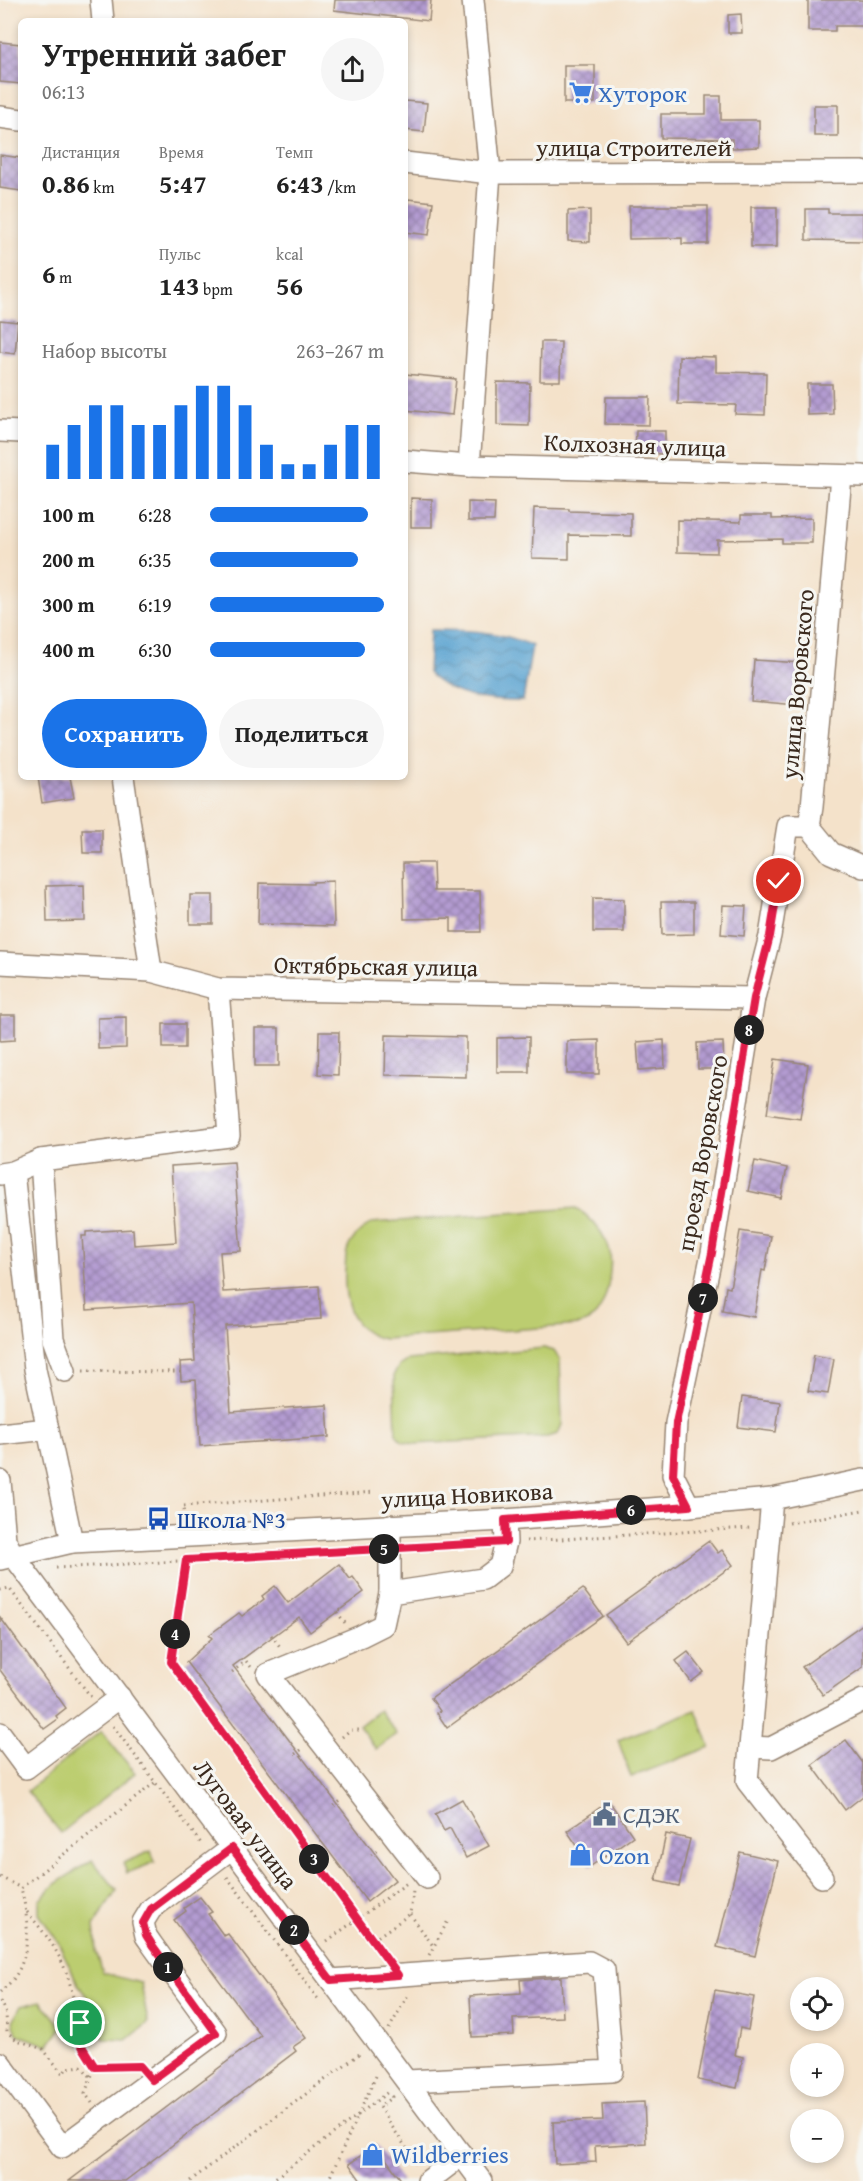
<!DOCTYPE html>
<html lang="ru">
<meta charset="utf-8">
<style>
:root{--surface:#fff;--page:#f6f6f6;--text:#222;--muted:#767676;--accent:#1a73e8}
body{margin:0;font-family:"Gentium Book Plus",serif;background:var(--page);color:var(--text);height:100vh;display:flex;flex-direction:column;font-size:22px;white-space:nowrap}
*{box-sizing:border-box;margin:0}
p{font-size:20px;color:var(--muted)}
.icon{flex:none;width:33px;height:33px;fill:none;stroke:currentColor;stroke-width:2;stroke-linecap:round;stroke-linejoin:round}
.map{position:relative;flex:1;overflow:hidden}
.drawer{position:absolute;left:18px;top:18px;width:390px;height:762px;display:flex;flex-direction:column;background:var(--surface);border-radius:9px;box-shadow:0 3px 9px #0003}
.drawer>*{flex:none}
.controls{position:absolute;left:790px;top:1977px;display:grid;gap:12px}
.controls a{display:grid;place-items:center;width:54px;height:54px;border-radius:50%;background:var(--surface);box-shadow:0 3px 9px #0003;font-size:30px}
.pin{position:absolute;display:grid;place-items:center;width:51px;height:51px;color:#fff;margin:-26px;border:3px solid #fff;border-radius:50%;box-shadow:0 2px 6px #0007}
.km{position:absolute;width:30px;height:30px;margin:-15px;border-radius:50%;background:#222;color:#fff;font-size:16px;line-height:30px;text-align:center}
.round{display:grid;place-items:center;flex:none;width:63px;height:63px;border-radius:32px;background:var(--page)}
.headline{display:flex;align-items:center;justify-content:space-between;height:102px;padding:0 24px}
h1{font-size:33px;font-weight:700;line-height:45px}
.metrics{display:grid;grid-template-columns:repeat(3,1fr);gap:9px;height:102px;padding:6px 24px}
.metrics div{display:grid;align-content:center}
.metrics b{font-size:26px;font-weight:700}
.metrics small{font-size:16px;font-weight:400}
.metrics p{font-size:16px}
.chart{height:168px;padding:12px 24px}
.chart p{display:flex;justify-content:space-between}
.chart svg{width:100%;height:108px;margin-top:6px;stroke:var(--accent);stroke-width:6}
.primary-button{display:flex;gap:12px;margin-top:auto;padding:12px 24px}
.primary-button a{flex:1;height:69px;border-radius:36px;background:var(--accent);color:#fff;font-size:24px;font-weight:700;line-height:69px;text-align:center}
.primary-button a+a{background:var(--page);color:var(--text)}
ul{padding:0 24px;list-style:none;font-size:20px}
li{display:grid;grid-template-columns:96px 72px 1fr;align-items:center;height:45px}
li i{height:15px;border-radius:8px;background:var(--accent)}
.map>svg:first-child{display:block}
</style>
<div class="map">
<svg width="863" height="2181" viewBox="0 0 863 2181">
<defs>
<pattern id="water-waves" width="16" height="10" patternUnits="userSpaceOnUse" patternTransform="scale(1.5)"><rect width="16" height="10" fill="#59a2d0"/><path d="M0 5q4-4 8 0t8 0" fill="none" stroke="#4b84a8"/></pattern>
<pattern id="building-cross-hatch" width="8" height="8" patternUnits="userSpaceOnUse" patternTransform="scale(1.5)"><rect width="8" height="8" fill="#b39bd1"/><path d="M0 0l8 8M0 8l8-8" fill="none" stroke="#937fa9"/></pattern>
</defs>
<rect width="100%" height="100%" fill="#f6f6f2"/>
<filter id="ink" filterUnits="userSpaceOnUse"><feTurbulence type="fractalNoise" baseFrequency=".0167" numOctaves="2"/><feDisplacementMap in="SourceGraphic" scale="12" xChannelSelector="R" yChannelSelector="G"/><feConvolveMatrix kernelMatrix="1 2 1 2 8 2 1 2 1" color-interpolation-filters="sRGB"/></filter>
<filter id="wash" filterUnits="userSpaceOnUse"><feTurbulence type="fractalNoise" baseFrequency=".008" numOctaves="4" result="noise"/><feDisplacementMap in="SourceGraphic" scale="24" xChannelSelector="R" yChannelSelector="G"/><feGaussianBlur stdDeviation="1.35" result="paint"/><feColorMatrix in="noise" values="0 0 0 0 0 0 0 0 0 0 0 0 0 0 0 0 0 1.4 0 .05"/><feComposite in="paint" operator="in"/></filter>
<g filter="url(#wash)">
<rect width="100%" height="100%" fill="#f4e2ca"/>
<g fill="#bccd70" stroke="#7c7c47" stroke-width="1.5">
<path d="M576,1208C589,1216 600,1228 607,1243C615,1259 608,1301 596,1315C592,1320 585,1322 580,1325L385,1339C352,1335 343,1300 345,1270C346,1264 345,1257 347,1251C351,1238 361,1231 371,1223Z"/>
<path d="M544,1348L554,1351L560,1360L562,1424L558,1434L547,1437L414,1444L402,1441L396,1434L394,1374L399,1366L408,1360Z"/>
<path d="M379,1710L397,1734L376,1749L359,1726Z"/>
<path d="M696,1710L710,1747L631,1777L618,1740Z"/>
<path d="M101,1731L135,1773L61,1833L27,1791Z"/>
<path d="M151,1851L155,1862L127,1873L123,1863Z"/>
<path d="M92,1860L117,1890L94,1925L96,1951L103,1973L141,1983L148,2023L127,2040L103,2039L92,2004L79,1986L58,1942L39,1914V1901L55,1884Z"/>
<path d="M41,2001L62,2027L48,2046L17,2034L13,2021L21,2006Z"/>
</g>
<path fill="url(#water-waves)" stroke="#4a6677" stroke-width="1.5" d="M430,630C465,630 499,630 532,646L523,701C488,701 454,699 428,673Z"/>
<g id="blocks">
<g fill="url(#building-cross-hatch)">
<path d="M335,0H431L429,21L334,10Z"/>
<path d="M808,0H863V26H835V31H808Z"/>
<path d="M741,14L742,33H728V15Z"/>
<path d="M0,42L21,44V84L0,82Z"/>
<rect x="564" y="65" width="31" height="38"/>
<path d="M706,96H721V120H759V147L732,148V139L661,138V114H706Z"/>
<path d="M405,101L427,103L424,132L405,130Z"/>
<rect x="814" y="105" width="24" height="31"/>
<path d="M0,155L21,158V191L0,188Z"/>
<path d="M408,199L433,202L429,235L405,232Z"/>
<path d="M629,206H708V244H682V238L629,239Z"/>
<rect x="751" y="207" width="26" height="40"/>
<path d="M806,209H828V213H863V241L806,240Z"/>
<path d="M590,210V242L568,241V211Z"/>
<path d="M0,320L18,322L15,354L0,352Z"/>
<path d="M541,342H561L560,381H540Z"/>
<path d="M679,356L716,357V372L766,373L765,415L735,414L736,405L678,404Z"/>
<path d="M405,374L456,379L452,415L405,410Z"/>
<path d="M497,382L530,383L529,426L497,425Z"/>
<path d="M807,384H832L833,414L807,415Z"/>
<path d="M606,397H650L649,425L605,424Z"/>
<path d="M636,431H665V454L635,453Z"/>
<path d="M411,498L432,499V527H411Z"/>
<path d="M468,502L495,503L494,521H468Z"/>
<path d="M534,508L569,509V511L631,513V536L569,535V559L532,558Z"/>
<path d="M741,515H772V519L812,518V543H782V539L717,540V553L677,552V520L741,522Z"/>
<path d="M754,660L801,663L797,705L751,701Z"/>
<path d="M38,777H70L74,798L42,803Z"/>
<path d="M82,829H102V853H83Z"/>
<path d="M403,863H433L434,891H480L481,932H451V918L404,919Z"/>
<path d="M333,881L334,926L258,924L259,883L313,884V882Z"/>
<path d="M84,885L85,921L47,922L46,886Z"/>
<rect x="190" y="895" width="23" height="29"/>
<path d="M593,898L624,899V932H593Z"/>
<path d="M661,902H694V934L662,935Z"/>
<path d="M723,905L746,906L744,936L721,934Z"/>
<path d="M0,1015H15V1040L0,1041Z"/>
<path d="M126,1017V1048L98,1049V1018Z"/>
<rect x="163" y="1024" width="22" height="24"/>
<rect x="255" y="1028" width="24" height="38"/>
<path d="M319,1032H339L338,1075L318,1074Z"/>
<path d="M386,1035L466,1037V1077L385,1075Z"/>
<path d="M529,1037V1072H497V1038Z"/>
<path d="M599,1040V1074H567V1041Z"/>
<path d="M664,1040L665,1068L639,1070L637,1042Z"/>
<path d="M723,1042L724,1069H698L697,1043Z"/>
<path d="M775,1059L808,1064L800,1119L767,1114Z"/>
<path d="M755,1161L787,1168L781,1198L748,1191Z"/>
<path d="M234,1162L241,1251L220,1252L223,1292L319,1286L321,1319L225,1326L231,1412L327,1405L329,1437L200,1446L196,1380L181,1381L180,1362L195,1361L191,1303L87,1310L82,1236H86V1232L133,1229L134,1245L176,1242L171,1166Z"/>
<path d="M740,1231L771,1236L765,1271L762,1270L754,1317L722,1311L726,1287L730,1288Z"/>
<path d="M814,1355L834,1359L828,1394L808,1391Z"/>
<path d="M742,1397L780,1402L776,1432L738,1427Z"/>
<path d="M709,1541L718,1553L722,1550L733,1565L626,1642L606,1615Z"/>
<path d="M339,1564L350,1579L353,1577L364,1592L310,1632L299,1617L233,1666L395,1880L367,1902L186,1662L212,1638L209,1635L239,1613L242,1616L264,1599L262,1596L275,1586L288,1603Z"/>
<path d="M583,1589L603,1616L447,1728L437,1713L440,1711L431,1698Z"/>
<path d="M0,1617L66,1708L56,1716L58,1719L44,1729L0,1670Z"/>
<path d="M863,1624V1667L823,1695L802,1667Z"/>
<path d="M688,1652L704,1672L691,1682L676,1661Z"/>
<path d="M846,1740L863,1763V1796L845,1810L812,1765Z"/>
<path d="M462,1799L489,1846L466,1858L450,1828L444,1831L435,1814Z"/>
<path d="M609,1801L633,1836L591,1866L567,1831Z"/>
<path d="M666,1834L690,1839L679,1886L656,1881Z"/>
<path d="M740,1852L778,1861L755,1956L717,1947Z"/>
<path d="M200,1897L212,1912L208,1914L224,1936L228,1934L306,2038L293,2047L296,2051L125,2181H69L261,2036L174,1920L186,1911L184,1908Z"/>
<path d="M561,1977L563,2017L513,2019L514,2035L472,2037L470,1996L521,1993L520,1980Z"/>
<path d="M715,1990L754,1997L748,2030L740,2028L735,2055L743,2057L737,2088L698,2080Z"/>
<path d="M644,2102L646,2143L595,2146L596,2162L555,2164L553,2122L603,2120L602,2104Z"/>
<path d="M376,2145L402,2181H361L349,2164Z"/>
</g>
</g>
</g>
<g filter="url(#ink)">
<use href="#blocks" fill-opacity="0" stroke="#988674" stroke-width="1.5"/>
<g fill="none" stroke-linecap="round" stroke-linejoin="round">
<defs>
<g id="minor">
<path d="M101,0L103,21"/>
<path d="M0,117L21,120"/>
<path d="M405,163L490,173L863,172"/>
<path d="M0,431L21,432"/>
<path d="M405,461L469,466L863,476"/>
<path d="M469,466L490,173L473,0"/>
<path d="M841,476L812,807L809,826L831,853L863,867"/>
<path d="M123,777L151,971"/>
<path d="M0,963L151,971L218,989L754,998"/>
<path d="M41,1160L53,1339L65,1371"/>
<path d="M13,1172L35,1369L72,1542"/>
<path d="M0,1174L13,1172L41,1160L229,1136L218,989"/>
<path d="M0,1434L48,1429"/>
<path d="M0,1481L5,1540L13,1555L481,2181"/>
<path d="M772,1499L747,1781L822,1877"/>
<path d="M689,1506L673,1475L676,1423L712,1253L754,998L770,936L788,826H809"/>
<path d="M390,1525V1593"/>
<path d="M0,1559L72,1542L505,1520L689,1506L772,1499L863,1480"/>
<path d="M0,1733L26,1768L120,1697"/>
<path d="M750,1747L771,1748L863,1700"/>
<path d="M427,1878L268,1674L361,1636L383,1625L390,1593L483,1579L500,1566L506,1542L505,1520"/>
<path d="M331,1980L589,1962L604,1970L612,2071L407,2081"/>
<path d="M0,2063L62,2147L216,2033L153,1946L146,1936L143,1922L151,1909L232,1848"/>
<path d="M428,2181L462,2155"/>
</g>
</defs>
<use href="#minor" stroke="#988674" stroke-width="24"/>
<g stroke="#988674" stroke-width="3" stroke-dasharray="1.5 4.5" stroke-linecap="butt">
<path d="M83,1371L181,1372"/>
<path d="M184,1517L183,1506L375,1492"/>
<path d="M789,1523L863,1510"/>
<path d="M526,1541L750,1528"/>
<path d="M409,1548L487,1543"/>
<path d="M186,1560L171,1662L385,1956"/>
<path d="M56,1568L373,1550"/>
<path d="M0,1590L9,1588L91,1697"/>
<path d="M337,1612L345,1623"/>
<path d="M271,1635L281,1648"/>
<path d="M232,1672L246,1661L251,1667"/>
<path d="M113,1726L203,1846"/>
<path d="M342,1737L350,1730H362"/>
<path d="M295,1754L304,1748"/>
<path d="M334,1806L342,1800"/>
<path d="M371,1855L380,1849"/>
<path d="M0,1877L21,1888L157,1781"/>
<path d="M227,1877L318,1999"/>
<path d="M27,1912C52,1941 68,1964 74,2003L84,2007C77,2037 79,2041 95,2067L138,2066"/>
<path d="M410,1914L434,1947"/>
<path d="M373,1940L410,1914L413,1891"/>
<path d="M327,1941L407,1883"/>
<path d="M429,1955L449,1919"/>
<path d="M0,1992C5,1987 13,1981 16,1975C32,1949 28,1916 21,1888"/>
<path d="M0,2001L6,2014L7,2032L17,2040L43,2049L63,2074L67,2068L81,2066L91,2077"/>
<path d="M389,2029L408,1995"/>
<path d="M391,2096L392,2097L379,2107L417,2164"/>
<path d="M92,2103L85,2093L95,2067"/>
<path d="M190,2181L362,2052"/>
<path d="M271,2181L388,2092"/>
<path d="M328,2181L376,2076"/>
</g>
<use href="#minor" stroke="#fff" stroke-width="21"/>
</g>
</g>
<g fill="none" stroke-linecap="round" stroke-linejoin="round" filter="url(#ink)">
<defs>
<path id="route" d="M80,2023V2043L95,2067L140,2066L152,2080L216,2033L153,1946L146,1935L143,1923L151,1909L232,1848L331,1980L398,1975L171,1662L186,1560L506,1542L505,1520L689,1506L673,1475L676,1423L712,1253L754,998L770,936L779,881"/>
</defs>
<use href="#route" stroke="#fff" stroke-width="12"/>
<use href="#route" stroke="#e11d48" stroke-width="8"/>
</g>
<defs>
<symbol id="supermarket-bare" viewBox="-9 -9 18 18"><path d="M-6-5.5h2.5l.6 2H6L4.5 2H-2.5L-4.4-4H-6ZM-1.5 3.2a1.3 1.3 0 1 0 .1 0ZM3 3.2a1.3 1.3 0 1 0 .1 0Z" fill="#3f7fe0" stroke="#f6f6f2" stroke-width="2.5" paint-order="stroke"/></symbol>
<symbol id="bus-bare" viewBox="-9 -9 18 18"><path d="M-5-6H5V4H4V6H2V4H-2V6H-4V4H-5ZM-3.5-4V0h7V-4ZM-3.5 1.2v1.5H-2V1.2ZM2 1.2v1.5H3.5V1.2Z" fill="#1a4fb4" stroke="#f6f6f2" stroke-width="2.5" paint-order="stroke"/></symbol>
<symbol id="civic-bare" viewBox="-9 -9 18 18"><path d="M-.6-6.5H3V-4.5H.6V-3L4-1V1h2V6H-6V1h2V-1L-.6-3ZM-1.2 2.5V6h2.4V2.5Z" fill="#5c6f8a" stroke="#f6f6f2" stroke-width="2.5" paint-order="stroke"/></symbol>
<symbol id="shop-bare" viewBox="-9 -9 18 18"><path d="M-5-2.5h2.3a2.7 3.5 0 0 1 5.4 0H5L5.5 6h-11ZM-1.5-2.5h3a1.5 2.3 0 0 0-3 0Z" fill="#3f7fe0" stroke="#f6f6f2" stroke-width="2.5" paint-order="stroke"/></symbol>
</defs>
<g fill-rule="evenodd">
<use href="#supermarket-bare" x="564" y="76" width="33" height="33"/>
<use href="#bus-bare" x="142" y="1502" width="33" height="33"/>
<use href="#civic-bare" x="588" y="1798" width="33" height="33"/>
<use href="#shop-bare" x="564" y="1838" width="33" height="33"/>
<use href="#shop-bare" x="356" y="2138" width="33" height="33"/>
</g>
<g text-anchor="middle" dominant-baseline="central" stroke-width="6" stroke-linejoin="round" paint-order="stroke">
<g font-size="24" fill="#366cbe" stroke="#f6f6f2" text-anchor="start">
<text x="598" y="93">Хуторок</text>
<text x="599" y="1855">Ozon</text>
<text x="391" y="2154">Wildberries</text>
</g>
<g font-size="24" fill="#3b2a1e" stroke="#f6f6f2">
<text x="634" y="147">улица Строителей</text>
<text transform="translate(635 445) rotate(2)">Колхозная улица</text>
<text transform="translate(797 684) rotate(-85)">улица Воровского</text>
<text transform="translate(376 966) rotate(1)">Октябрьская улица</text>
<text transform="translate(702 1153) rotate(-80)">проезд Воровского</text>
<text transform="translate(467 1495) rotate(-3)">улица Новикова</text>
<text transform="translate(246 1824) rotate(53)">Луговая улица</text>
</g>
<g font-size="24" fill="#164399" stroke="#f6f6f2" text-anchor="start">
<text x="177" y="1519">Школа №3</text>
</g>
<g font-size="24" fill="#4e5e75" stroke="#f6f6f2" text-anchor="start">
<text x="623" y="1814">СДЭК</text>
</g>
</g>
</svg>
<div class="controls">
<a><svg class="icon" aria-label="locate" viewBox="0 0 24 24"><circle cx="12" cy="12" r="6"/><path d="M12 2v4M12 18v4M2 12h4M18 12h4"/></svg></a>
<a>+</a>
<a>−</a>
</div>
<div class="pin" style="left:80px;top:2023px;background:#1e9e55"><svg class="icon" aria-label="arrive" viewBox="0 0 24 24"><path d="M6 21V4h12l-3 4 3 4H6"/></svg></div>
<div class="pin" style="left:779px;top:881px;background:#d93025"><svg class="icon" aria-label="check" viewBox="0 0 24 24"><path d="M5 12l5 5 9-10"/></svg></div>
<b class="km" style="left:168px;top:1967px">1</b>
<b class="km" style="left:294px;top:1930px">2</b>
<b class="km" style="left:314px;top:1859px">3</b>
<b class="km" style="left:175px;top:1634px">4</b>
<b class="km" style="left:384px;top:1549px">5</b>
<b class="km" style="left:631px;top:1510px">6</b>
<b class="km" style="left:703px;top:1298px">7</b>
<b class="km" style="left:749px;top:1030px">8</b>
<section class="drawer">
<div class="headline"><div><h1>Утренний забег</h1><p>06:13</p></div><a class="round"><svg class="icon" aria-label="share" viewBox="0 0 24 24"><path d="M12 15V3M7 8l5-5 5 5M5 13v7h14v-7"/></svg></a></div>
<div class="metrics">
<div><p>Дистанция</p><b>0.86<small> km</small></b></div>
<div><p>Время</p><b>5:47</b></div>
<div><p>Темп</p><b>6:43<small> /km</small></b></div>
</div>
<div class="metrics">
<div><b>6<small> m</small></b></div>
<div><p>Пульс</p><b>143<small> bpm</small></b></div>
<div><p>kcal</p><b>56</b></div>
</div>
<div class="chart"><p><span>Набор высоты</span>263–267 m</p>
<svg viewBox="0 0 160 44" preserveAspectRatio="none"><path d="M5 44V30M15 44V22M25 44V14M35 44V14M45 44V22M55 44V22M65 44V14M75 44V6M85 44V6M95 44V14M105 44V30M115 44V38M125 44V38M135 44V30M145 44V22M155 44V22"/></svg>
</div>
<ul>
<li><b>100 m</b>6:28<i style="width:91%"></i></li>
<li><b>200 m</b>6:35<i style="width:85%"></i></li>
<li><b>300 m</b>6:19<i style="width:100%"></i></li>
<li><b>400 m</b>6:30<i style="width:89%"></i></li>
</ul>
<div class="primary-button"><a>Сохранить</a><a>Поделиться</a></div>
</section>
</div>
